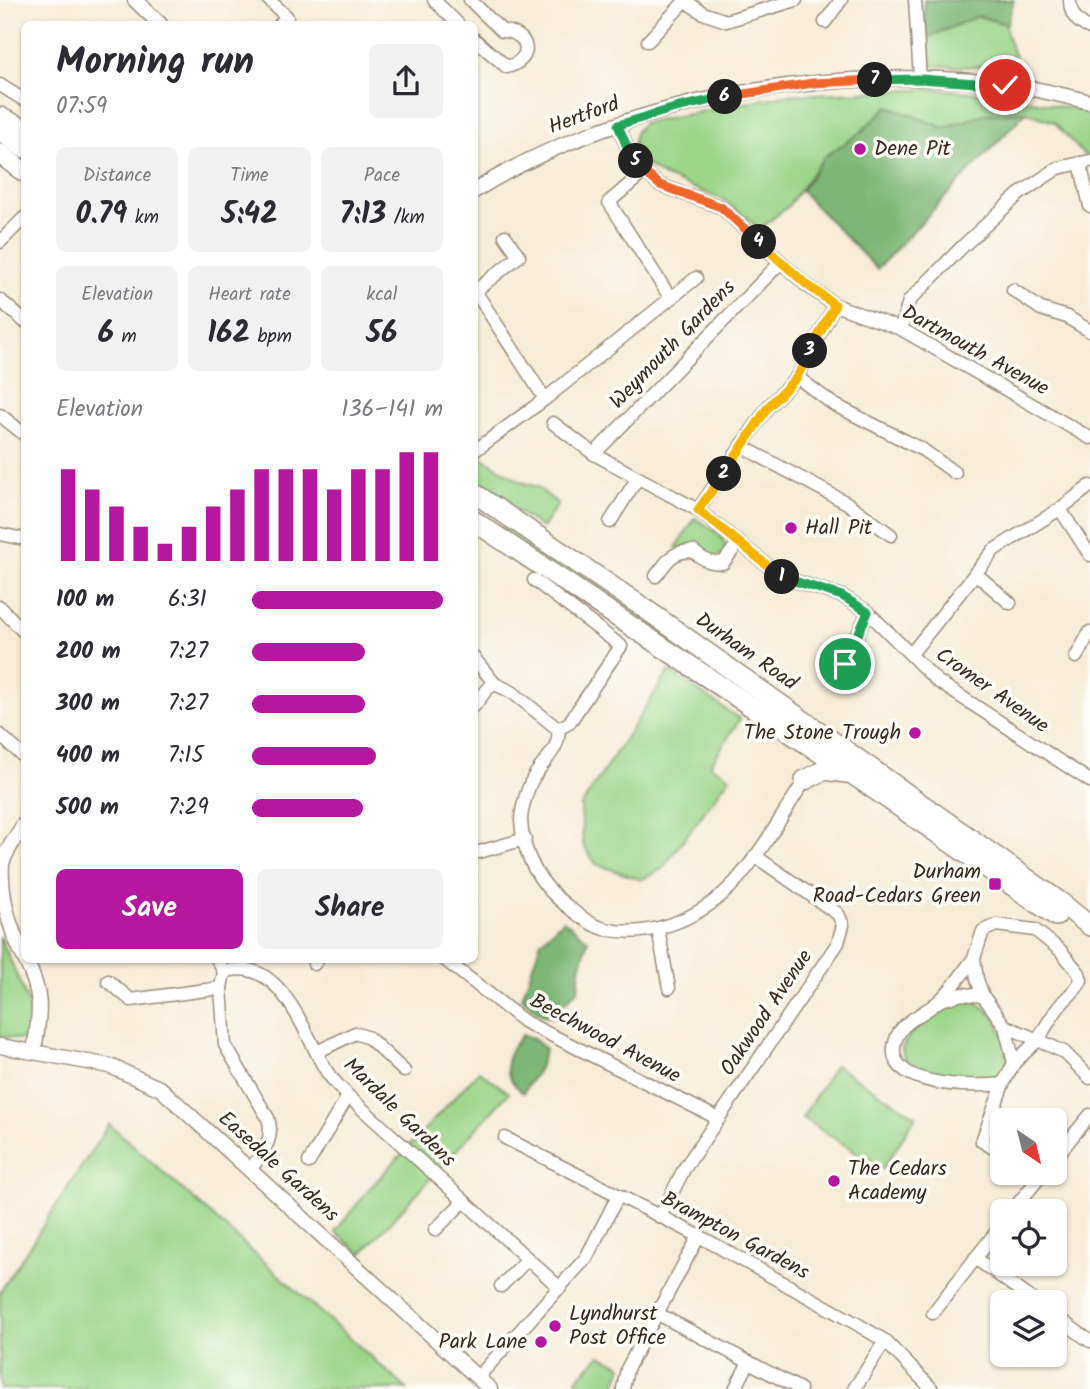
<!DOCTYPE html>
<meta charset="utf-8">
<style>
:root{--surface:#fff;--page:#f2f2f3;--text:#2b2b33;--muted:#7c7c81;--accent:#b5179e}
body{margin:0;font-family:Kalam,sans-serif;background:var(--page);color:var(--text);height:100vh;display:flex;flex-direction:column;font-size:26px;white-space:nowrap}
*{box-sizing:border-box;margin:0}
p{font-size:23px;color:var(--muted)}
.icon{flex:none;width:38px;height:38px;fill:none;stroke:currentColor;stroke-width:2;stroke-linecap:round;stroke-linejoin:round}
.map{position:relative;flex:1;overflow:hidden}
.details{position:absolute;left:21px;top:21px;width:457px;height:942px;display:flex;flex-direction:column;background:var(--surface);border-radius:10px;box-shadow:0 2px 5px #0004}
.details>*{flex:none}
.needle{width:46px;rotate:145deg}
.controls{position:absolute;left:990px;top:1108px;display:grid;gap:14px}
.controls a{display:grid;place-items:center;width:77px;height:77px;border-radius:10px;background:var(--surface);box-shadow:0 2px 5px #0004;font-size:35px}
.pin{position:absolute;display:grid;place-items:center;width:60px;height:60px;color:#fff;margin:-30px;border:4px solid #fff;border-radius:50%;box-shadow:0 2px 7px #0007}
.km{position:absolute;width:35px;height:35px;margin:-18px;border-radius:50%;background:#222;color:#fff;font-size:19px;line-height:35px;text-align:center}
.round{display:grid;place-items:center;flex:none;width:74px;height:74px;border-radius:10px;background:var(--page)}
.summary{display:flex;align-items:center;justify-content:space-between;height:119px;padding:0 35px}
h1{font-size:38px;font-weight:700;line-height:52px}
.figures{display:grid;grid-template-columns:repeat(3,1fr);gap:10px;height:119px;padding:7px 35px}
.figures div{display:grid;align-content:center;border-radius:10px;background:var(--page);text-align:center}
.figures b{font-size:30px;font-weight:700}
.figures small{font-size:19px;font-weight:400}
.figures p{font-size:19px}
.chart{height:196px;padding:14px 35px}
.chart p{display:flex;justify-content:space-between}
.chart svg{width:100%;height:126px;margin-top:7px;stroke:var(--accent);stroke-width:6}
.action{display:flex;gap:14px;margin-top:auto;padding:14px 35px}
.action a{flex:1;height:80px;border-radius:10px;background:var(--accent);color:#fff;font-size:28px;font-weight:700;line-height:80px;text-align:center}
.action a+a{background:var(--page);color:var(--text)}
ul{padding:0 35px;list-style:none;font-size:23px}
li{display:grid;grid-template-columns:112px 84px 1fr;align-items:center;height:52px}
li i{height:18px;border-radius:9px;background:var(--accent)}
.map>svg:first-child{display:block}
</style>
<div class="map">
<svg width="1090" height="1389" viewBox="0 0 1090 1389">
<rect width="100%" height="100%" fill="#fdfcf7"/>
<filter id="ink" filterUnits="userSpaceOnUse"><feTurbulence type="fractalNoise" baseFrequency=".0143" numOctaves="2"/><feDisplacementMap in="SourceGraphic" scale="14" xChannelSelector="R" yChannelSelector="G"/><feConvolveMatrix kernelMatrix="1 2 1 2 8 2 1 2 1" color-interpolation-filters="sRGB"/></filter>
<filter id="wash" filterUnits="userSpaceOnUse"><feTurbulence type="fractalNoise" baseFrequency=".00686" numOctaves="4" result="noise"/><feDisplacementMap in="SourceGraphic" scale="28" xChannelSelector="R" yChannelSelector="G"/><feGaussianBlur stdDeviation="1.57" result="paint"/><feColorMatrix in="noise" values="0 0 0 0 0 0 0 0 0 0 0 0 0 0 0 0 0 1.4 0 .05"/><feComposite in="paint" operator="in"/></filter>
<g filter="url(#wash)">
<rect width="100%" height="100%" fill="#f7ecd8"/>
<g fill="#9bd689" stroke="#6b8054" stroke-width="2">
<path d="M978,16L1005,24L1007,34L1021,76L993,66L953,67L932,65L927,58L926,38Z"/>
<path d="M939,89L1006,96L1090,112V155H1084L1054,122L1026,112L984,114L944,128L888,106L861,132L824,157L788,206L760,229L724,200L663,176L646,164L633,146L635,133L643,123L786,95Z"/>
<path d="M474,452L521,482L537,487L558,504L542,528L474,481Z"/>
<path d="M695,518C708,527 728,534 725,553L714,558L693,546L676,548Z"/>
<path d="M501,527L517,531L674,637L669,645L513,540Z"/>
<path d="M669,671L740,719L710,765L730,777L662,869L641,880L596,864L583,845L581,806Z"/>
<path d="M0,936L29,1004L33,1026L21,1040L0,1036Z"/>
<path d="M971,1000C1000,1012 1011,1043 1005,1072C1002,1074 999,1076 995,1077C981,1082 924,1076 912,1067C904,1062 903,1056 902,1048C915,1020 941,1007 971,1000Z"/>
<path d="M835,1065L916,1116L883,1169L802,1118Z"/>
<path d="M479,1071L509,1093L361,1254L335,1232L371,1187Z"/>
<path d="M109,1124L407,1389H0V1292Z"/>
<path d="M600,1355L622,1366L616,1382L617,1389H582L577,1379Z"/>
</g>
<g fill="#7cb775" stroke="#5c704a" stroke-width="2">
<path d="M924,0H1014L1007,24L978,16L926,38Z"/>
<path d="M888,106L944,128L984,114L1026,112L877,269L801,191L824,157L861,132Z"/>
<path d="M563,920L588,940L580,969L578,990L562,1005L554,1017L540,1014L522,998L541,941Z"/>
<path d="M522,1035L533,1038L545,1049L539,1068L523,1093C500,1073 503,1057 522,1035Z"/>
</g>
</g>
<g filter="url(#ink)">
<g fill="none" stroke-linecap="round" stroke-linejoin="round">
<defs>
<g id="minor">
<path d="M269,0L287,17L280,24"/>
<path d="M434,0L458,24"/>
<path d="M470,0L502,31C529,32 536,59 507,67L474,39"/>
<path d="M684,0L703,13L726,21L796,0"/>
<path d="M915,0L920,79"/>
<path d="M1070,0C1070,14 1077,23 1090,28"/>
<path d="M825,22L841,0"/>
<path d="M648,41L685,1"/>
<path d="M0,85L24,100"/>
<path d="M618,125L627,147L644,172L660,185L721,207L805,284L835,305L901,329L1090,438"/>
<path d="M1080,163L1090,206"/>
<path d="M644,172L609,202L671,299"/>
<path d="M0,242L24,218"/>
<path d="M1013,290L1041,309L1067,317L1090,331"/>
<path d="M475,291L545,399"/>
<path d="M474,292L519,256L505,236"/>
<path d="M0,300L24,321"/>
<path d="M901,329L909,301L962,247L1018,195L1058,168L1090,161"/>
<path d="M797,377L833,404L923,450L955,473"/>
<path d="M0,415L24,434"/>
<path d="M553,423L594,454L698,510L782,577L842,596L868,612L937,681L1090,781"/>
<path d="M743,447L847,503L891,535"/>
<path d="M477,449L545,399L696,278"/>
<path d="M594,454L781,262"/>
<path d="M1060,509L1090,555"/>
<path d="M698,510L768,407L797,377L835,305"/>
<path d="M610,522L637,479"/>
<path d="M0,534L24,539"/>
<path d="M975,573L1010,603"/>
<path d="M656,576C668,560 672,551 693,551C703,560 710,563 723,563L738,543"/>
<path d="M534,580L621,646L569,723L558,729C562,748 540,764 532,780C527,790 521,810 521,821C523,857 541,886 568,907C579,916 592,926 605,929C652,940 704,916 735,882C762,852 783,814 805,780"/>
<path d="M0,607L24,632"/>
<path d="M911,654L994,550L1060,509L1090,486"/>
<path d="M1076,657L1090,632"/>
<path d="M474,658L495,684L512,692L558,729"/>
<path d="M836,682L868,612"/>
<path d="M474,706L487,689L495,684"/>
<path d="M0,735L24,757"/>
<path d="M479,852L525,839"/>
<path d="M658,929L669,988"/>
<path d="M974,958C963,972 953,989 940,1000C927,1013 902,1020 896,1039C878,1089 976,1087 1003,1084L1014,1063L1038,1040L1064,1052L1090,1078"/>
<path d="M217,959L224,972L221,988L225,1045L268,1118C275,1140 262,1153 250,1170"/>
<path d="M444,959L525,1022L719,1119"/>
<path d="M314,964L318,959"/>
<path d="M224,972C281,953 304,1035 327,1072C333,1081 341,1088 348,1096L560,1288"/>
<path d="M108,981L131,1000L221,988"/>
<path d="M941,1000L962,994L983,996"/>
<path d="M1005,1026L1038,1040C1046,1026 1053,1013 1063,1002C1070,994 1077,990 1081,980L1079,973L1060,950L1035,930L996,925L983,931L974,958L977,979L983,996L1005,1026L1014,1063"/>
<path d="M317,1052L355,1033L369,1038L404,1071"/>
<path d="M505,1138L699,1236L857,1324L885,1341L932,1389"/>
<path d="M1003,1154L982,1141L1003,1084"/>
<path d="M1055,1158L1090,1115"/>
<path d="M309,1162L348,1096"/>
<path d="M1012,1211L1044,1172"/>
<path d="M660,1217L684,1169L838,943L843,925L838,914L755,856"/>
<path d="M435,1230L463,1202"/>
<path d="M975,1258L1036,1302"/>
<path d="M501,1286L527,1260"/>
<path d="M933,1313L1003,1223"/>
<path d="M658,1314L800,1389"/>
<path d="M1055,1316L1090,1341"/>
<path d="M478,1377L586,1258L618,1196"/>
<path d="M623,1389L627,1369L699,1236"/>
<path d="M735,1389L749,1362"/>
<path d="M854,1389L885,1341"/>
</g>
<g id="tertiary">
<path d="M135,0L160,24"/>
<path d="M474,191C622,97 845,61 1017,86C1042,90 1066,96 1090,102"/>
<path d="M24,824C17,836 7,849 2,863C0,895 10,929 24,957"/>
<path d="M25,959C44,996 40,1012 34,1051"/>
<path d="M0,1046L110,1066L161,1089L490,1389"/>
</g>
<g id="primary">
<path d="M0,117L24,129"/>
<path d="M0,131L24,148"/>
<path d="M0,154L24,172"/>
<path d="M474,493L644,608L1060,902L1090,926"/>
<path d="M474,521L861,780L1056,916"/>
<path d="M805,780L825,770L846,773"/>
</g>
</defs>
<use href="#minor" stroke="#998b7b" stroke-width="15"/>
<use href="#tertiary" stroke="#998b7b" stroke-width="17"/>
<use href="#primary" stroke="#998b7b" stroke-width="22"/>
<use href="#minor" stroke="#fff" stroke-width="12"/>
<use href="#tertiary" stroke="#fff" stroke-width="14"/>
<use href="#primary" stroke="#fff" stroke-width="19"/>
</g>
</g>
<g fill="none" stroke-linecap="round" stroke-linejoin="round" filter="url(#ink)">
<defs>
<path id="split-1" d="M782,577L842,596L868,612L845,664"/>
<path id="split-2" d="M724,474L698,510L782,577"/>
<path id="split-3" d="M724,474L768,407L797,377L810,351"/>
<path id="split-4" d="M759,242L806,284L835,305L810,351"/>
<path id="split-5" d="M636,161L644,172L660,185L721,207L759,242"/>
<path id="split-6" d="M636,161L627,147L618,125L675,108L725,97"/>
<path id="split-7" d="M725,97L813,83L875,80"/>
<path id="split-8" d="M875,80L920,79L1005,85"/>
</defs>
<use href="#split-1" stroke="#fff" stroke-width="14"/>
<use href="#split-2" stroke="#fff" stroke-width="14"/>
<use href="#split-3" stroke="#fff" stroke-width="14"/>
<use href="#split-4" stroke="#fff" stroke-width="14"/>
<use href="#split-5" stroke="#fff" stroke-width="14"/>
<use href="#split-6" stroke="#fff" stroke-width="14"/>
<use href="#split-7" stroke="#fff" stroke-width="14"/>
<use href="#split-8" stroke="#fff" stroke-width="14"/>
<use href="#split-1" stroke="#22a559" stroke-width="9"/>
<use href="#split-2" stroke="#f5b400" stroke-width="9"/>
<use href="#split-3" stroke="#f5b400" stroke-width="9"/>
<use href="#split-4" stroke="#f5b400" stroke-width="9"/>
<use href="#split-5" stroke="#f0652b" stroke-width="9"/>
<use href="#split-6" stroke="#22a559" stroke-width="9"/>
<use href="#split-7" stroke="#f0652b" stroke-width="9"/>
<use href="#split-8" stroke="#22a559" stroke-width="9"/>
</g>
<g fill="#b5179e" stroke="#fdfcf7" stroke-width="2.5">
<circle cx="860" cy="149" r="7"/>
<circle cx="791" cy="528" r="7"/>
<circle cx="915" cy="733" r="7"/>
<rect x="988" y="877" width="14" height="14" rx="3.5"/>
<circle cx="834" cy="1181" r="7"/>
<circle cx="555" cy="1326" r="7"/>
<circle cx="541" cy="1342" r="7"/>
</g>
<g text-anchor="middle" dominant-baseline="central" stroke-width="7" stroke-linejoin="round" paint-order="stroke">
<g font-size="21" fill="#3b2a1e" stroke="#fdfcf7">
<text transform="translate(584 116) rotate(-20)">Hertford</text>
<text transform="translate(673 345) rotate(-46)">Weymouth Gardens</text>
<text transform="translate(975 351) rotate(29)">Dartmouth Avenue</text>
<text transform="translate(746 652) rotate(35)">Durham Road</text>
<text transform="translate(992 691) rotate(35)">Cromer Avenue</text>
<text transform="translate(767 1013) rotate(-56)">Oakwood Avenue</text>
<text transform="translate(605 1039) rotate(28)">Beechwood Avenue</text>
<text transform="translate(399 1113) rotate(44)">Mardale Gardens</text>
<text transform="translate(278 1167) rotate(42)">Easedale Gardens</text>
<text transform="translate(735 1236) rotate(28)">Brampton Gardens</text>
</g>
<g font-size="21" fill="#3b2a1e" stroke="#fdfcf7" text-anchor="start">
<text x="874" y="149">Dene Pit</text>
<text x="805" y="528">Hall Pit</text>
<text x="901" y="733" text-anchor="end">The Stone Trough</text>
<text x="981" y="872" text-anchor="end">Durham<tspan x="981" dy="24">Road-Cedars Green</tspan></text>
<text x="848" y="1169">The Cedars<tspan x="848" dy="24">Academy</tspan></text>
<text x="569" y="1314">Lyndhurst<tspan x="569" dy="24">Post Office</tspan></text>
<text x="527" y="1342" text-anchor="end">Park Lane</text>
</g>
</g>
</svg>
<div class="controls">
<a><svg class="needle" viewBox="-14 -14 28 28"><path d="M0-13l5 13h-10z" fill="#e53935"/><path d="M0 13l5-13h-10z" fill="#7c7c81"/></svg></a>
<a><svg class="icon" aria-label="locate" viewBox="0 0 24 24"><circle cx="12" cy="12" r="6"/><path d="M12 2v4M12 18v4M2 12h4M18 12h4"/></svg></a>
<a><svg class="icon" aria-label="layers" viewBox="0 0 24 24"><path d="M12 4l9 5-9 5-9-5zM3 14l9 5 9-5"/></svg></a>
</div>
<div class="pin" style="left:845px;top:664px;background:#1e9e55"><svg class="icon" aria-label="arrive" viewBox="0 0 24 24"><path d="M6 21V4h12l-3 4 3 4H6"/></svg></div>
<div class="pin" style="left:1005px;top:85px;background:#d93025"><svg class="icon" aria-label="check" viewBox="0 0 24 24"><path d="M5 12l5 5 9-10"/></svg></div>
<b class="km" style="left:782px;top:577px">1</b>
<b class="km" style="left:724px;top:474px">2</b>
<b class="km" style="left:810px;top:351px">3</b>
<b class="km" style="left:759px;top:242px">4</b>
<b class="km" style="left:636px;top:161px">5</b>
<b class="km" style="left:725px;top:97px">6</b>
<b class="km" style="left:875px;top:80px">7</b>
<section class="details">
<div class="summary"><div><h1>Morning run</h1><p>07:59</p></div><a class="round"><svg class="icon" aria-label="share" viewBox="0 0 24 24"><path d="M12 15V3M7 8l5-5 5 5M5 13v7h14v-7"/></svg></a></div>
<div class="figures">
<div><p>Distance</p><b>0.79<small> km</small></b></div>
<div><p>Time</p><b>5:42</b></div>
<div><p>Pace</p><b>7:13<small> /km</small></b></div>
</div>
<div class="figures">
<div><p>Elevation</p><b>6<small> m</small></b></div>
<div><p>Heart rate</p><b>162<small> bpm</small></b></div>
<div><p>kcal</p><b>56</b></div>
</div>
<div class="chart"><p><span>Elevation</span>136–141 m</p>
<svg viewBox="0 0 160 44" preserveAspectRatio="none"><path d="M5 44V12M15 44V19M25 44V25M35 44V32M45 44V38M55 44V32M65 44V25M75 44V19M85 44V12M95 44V12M105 44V12M115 44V19M125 44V12M135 44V12M145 44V6M155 44V6"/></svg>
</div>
<ul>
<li><b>100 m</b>6:31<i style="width:100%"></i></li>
<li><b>200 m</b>7:27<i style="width:59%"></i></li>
<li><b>300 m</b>7:27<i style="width:59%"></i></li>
<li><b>400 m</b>7:15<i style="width:65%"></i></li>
<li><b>500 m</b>7:29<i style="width:58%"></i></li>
</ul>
<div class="action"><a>Save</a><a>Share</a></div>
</section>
</div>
